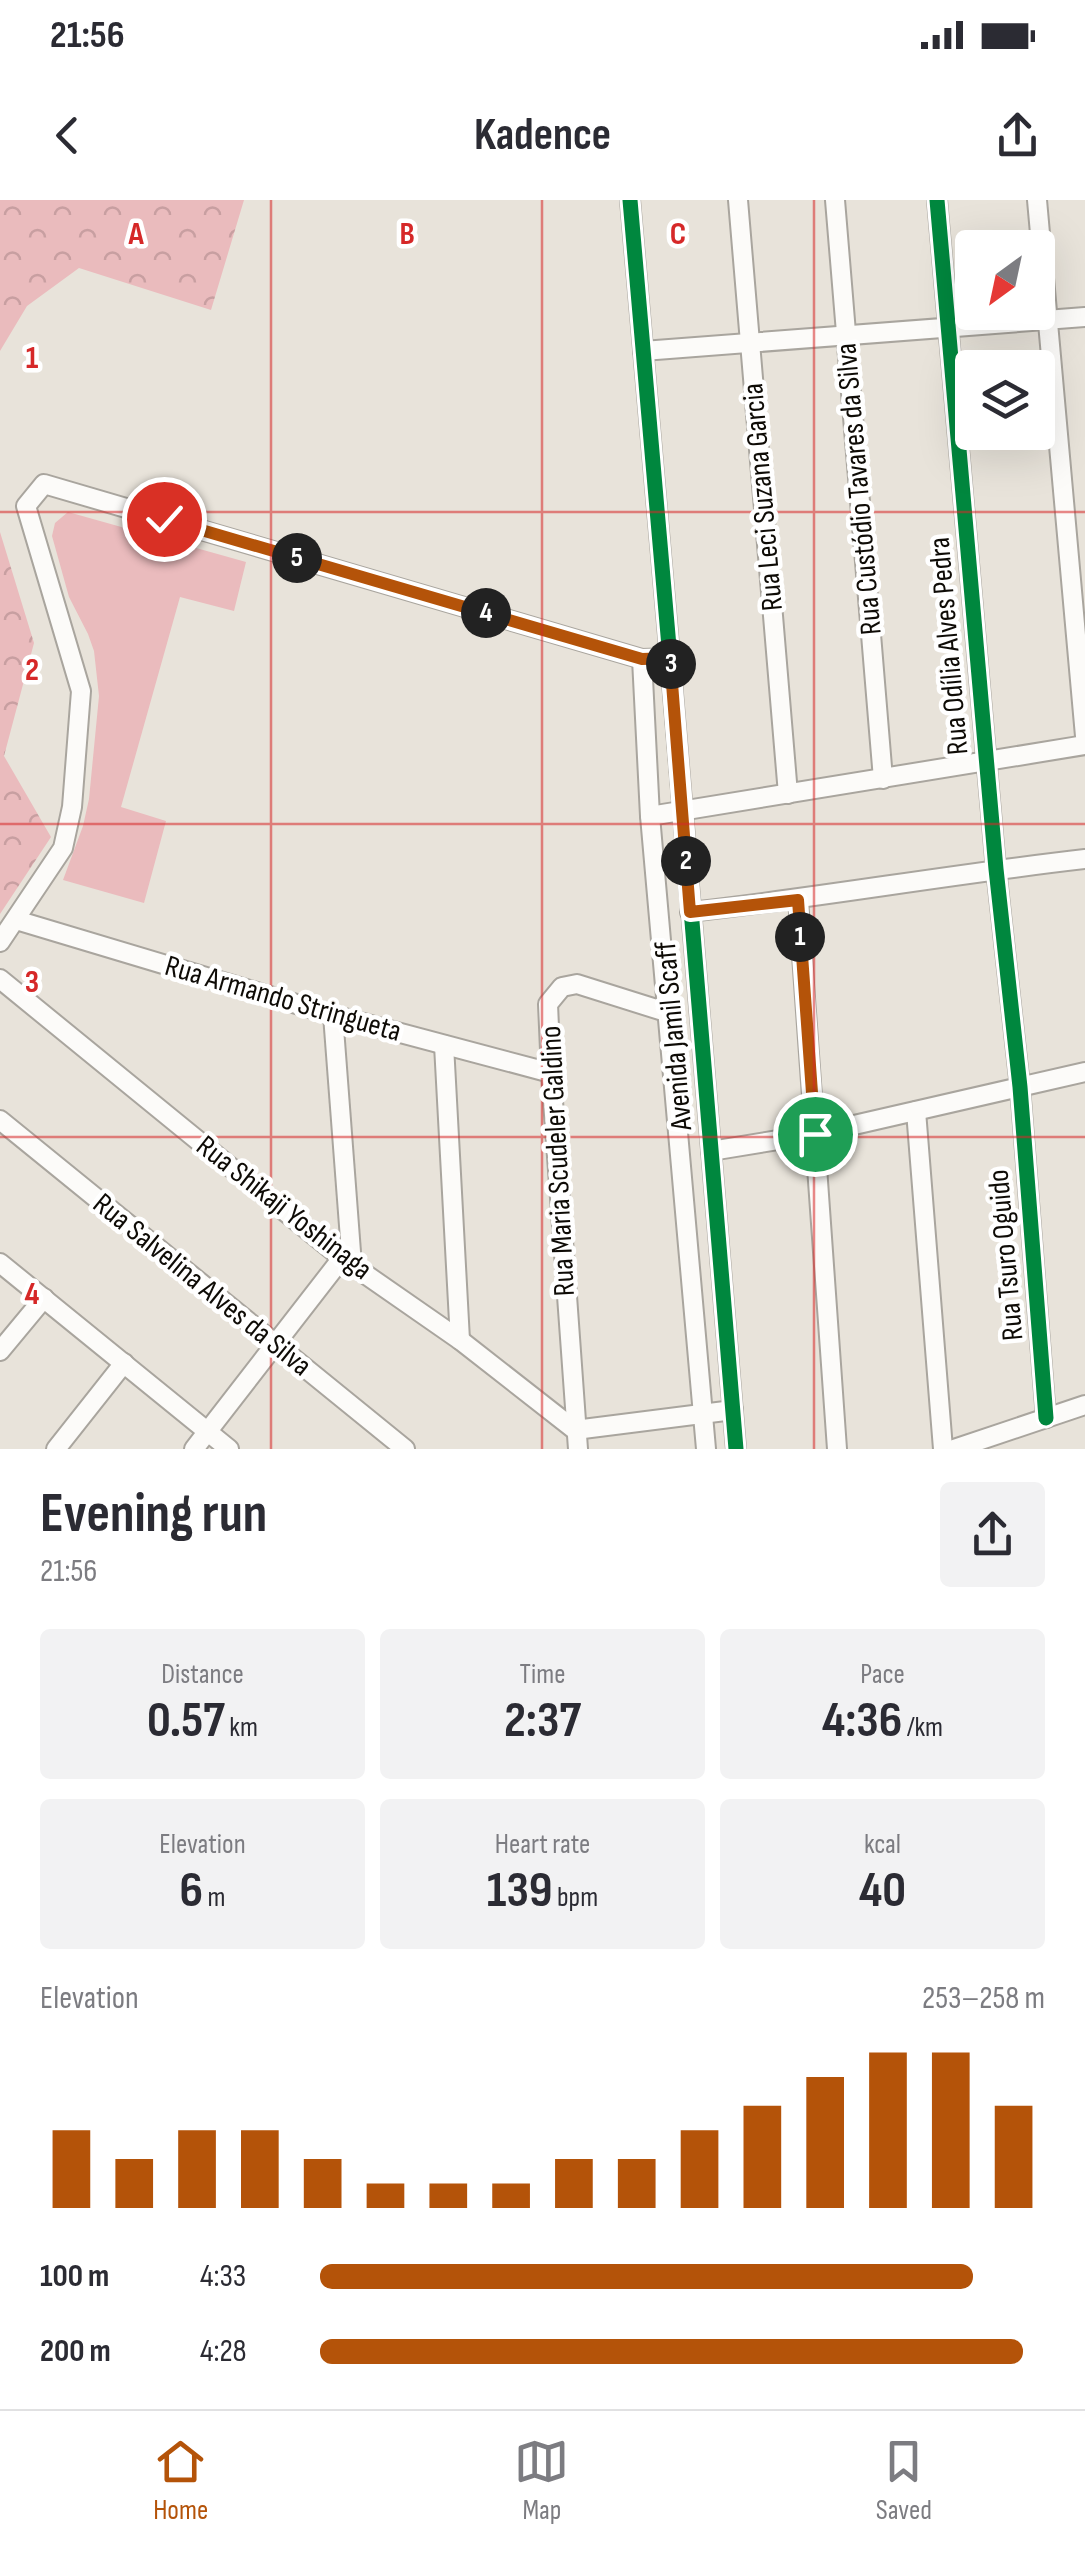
<!DOCTYPE html>
<meta charset="utf-8">
<style>
:root{--surface:#fff;--page:#f2f2f3;--text:#2b2b33;--muted:#7c7c81;--line:#e1e1e2;--accent:#b45309}
body{margin:0;font-family:"Sofia Sans Condensed",sans-serif;background:var(--page);color:var(--text);height:100vh;display:flex;flex-direction:column;font-size:38px;white-space:nowrap}
*{box-sizing:border-box;margin:0}
p{font-size:32px;color:var(--muted)}
.icon{flex:none;width:55px;height:55px;fill:none;stroke:currentColor;stroke-width:2;stroke-linecap:round;stroke-linejoin:round}
.map{position:relative;height:1249px;overflow:hidden}
.panel{display:flex;flex-direction:column;background:var(--surface);flex:1}
.panel>*{flex:none}
.needle{width:65px;rotate:213deg}
.buttons{position:absolute;left:955px;top:30px;display:grid;gap:20px}
.buttons a{display:grid;place-items:center;width:100px;height:100px;border-radius:10px;background:var(--surface);box-shadow:0 10px 40px #0002;font-size:50px}
.pin{position:absolute;display:grid;place-items:center;width:85px;height:85px;color:#fff;margin:-42px;border:5px solid #fff;border-radius:50%;box-shadow:0 2px 10px #0007}
.km{position:absolute;width:50px;height:50px;margin:-25px;border-radius:50%;background:#222;color:#fff;font-size:28px;line-height:50px;text-align:center}
.round{display:grid;place-items:center;flex:none;width:105px;height:105px;border-radius:10px;background:var(--page)}
.summary{display:flex;align-items:center;justify-content:space-between;height:170px;padding:0 40px}
h1{font-size:55px;font-weight:700;line-height:75px}
.figures{display:grid;grid-template-columns:repeat(3,1fr);gap:15px;height:170px;padding:10px 40px}
.figures div{display:grid;align-content:center;border-radius:10px;background:var(--page);text-align:center}
.figures b{font-size:50px;font-weight:700}
.figures small{font-size:28px;font-weight:400}
.figures p{font-size:28px}
.chart{height:280px;padding:20px 40px}
.chart p{display:flex;justify-content:space-between}
.chart svg{width:100%;height:180px;margin-top:10px;stroke:var(--accent);stroke-width:6}
ul{padding:0 40px;list-style:none;font-size:32px}
li{display:grid;grid-template-columns:160px 120px 1fr;align-items:center;height:75px}
li i{height:25px;border-radius:12px;background:var(--accent)}
.status{display:flex;justify-content:space-between;align-items:center;height:70px;padding:0 50px;background:var(--surface);direction:ltr}
.status svg{height:28px;fill:currentColor}
header{display:flex;justify-content:space-between;align-items:center;height:130px;padding:0 40px;background:var(--surface);font-size:45px;font-weight:700}
.dock{display:flex;justify-content:space-around;align-items:center;height:140px;border-top:2px solid var(--line);background:var(--surface);font-size:28px;color:var(--muted)}
.dock a{display:grid;justify-items:center;gap:5px}
.dock .current{color:var(--accent)}
.map>svg:first-child{display:block}
</style>
<div class="status"><b>21:56</b><svg viewBox="0 0 49 12"><path d="M0 12V9h3v3zM5 12V6h3v6zM10 12V3h3v9zM15 12V0h3v12zM26 1h20v11H26zM47 4h2v5h-2z"/></svg></div>
<header><svg class="icon" aria-label="back" viewBox="0 0 24 24"><path d="M15 5l-7 7 7 7"/></svg>Kadence<svg class="icon" aria-label="share" viewBox="0 0 24 24"><path d="M12 15V3M7 8l5-5 5 5M5 13v7h14v-7"/></svg></header>
<div class="map">
<svg width="1085" height="1249" viewBox="0 0 1085 1249">
<defs>
<pattern id="forest-crowns" width="20" height="18" patternUnits="userSpaceOnUse" patternTransform="scale(2.5)"><rect width="20" height="18" fill="#eabbbd"/><path d="M2 6a3 3 0 1 1 6 0M12 15a3 3 0 1 1 6 0" fill="none" stroke="#c89fa1"/></pattern>
</defs>
<rect width="100%" height="100%" fill="#e8e3da"/>
<path fill="#eabbbd" d="M68,312L246,362L234,411L180,397L121,607L166,621L144,703L63,680L83,626L89,599L99,496L94,451L88,434L69,397L52,336L55,323Z"/>
<g fill="url(#forest-crowns)">
<path d="M0,0H244L211,110L79,68L27,106L0,151Z"/>
<path d="M0,332L34,443L4,556L51,637L0,714Z"/>
</g>
<g fill="none" stroke-linecap="round" stroke-linejoin="round">
<defs>
<g id="minor">
<path d="M630,0L670,458L736,1249"/>
<path d="M738,0L788,594"/>
<path d="M835,0L883,579"/>
<path d="M937,0L996,669L1020,887L1046,1218"/>
<path d="M1037,0L1085,536"/>
<path d="M643,151L1085,117"/>
<path d="M642,459L650,616L706,1249"/>
<path d="M650,616L1085,545"/>
<path d="M798,699L837,1249"/>
<path d="M690,712C822,697 953,674 1085,659"/>
<path d="M16,720L333,815L551,873"/>
<path d="M0,742L63,648L72,607L81,491L26,306L44,284L642,459L670,458"/>
<path d="M0,779L342,1058L460,1140L575,1230L733,1210"/>
<path d="M333,815L352,1065"/>
<path d="M444,845L460,1140"/>
<path d="M916,911L943,1249"/>
<path d="M0,920L405,1249"/>
<path d="M711,951L815,934L1085,872"/>
<path d="M0,1063L229,1249"/>
<path d="M0,1151L44,1098"/>
<path d="M56,1249L124,1163"/>
<path d="M194,1249L342,1058"/>
<path d="M578,1249L551,873L548,804L562,787L577,784L666,812"/>
<path d="M954,1249L1085,1205"/>
</g>
</defs>
<use href="#minor" stroke="#a9a59e" stroke-width="22"/>
<use href="#minor" stroke="#fcfbf9" stroke-width="18"/>
<defs>
<g id="cycleway">
<path d="M630,0L670,458L736,1249"/>
<path d="M937,0L996,669L1020,887L1046,1218"/>
</g>
</defs>
<use href="#cycleway" stroke="#fff" stroke-width="21"/>
<use href="#cycleway" stroke="#00873e" stroke-width="15"/>
</g>
<g fill="none" stroke-linecap="round" stroke-linejoin="round">
<defs>
<path id="route" d="M164,319L642,459L670,458L690,712L798,700L815,934"/>
</defs>
<use href="#route" stroke="#fff" stroke-width="20"/>
<use href="#route" stroke="#b45309" stroke-width="12"/>
</g>
<path fill="none" stroke="#d62828" stroke-width="2.5" stroke-opacity="0.55" d="M271,0V1249M542,0V1249M814,0V1249M0,312H1085M0,624H1085M0,937H1085"/>
<g text-anchor="middle" dominant-baseline="central" stroke-width="9" stroke-linejoin="round" paint-order="stroke">
<g font-size="30" fill="#0e0b06" stroke="#fff">
<text transform="translate(859 289) rotate(-95)">Rua Custódio Tavares da Silva</text>
<text transform="translate(763 297) rotate(-95)">Rua Leci Suzana Garcia</text>
<text transform="translate(949 446) rotate(-95)">Rua Odília Alves Pedra</text>
<text transform="translate(283 799) rotate(16)">Rua Armando Stringueta</text>
<text transform="translate(674 836) rotate(-95)">Avenida Jamil Scaff</text>
<text transform="translate(558 961) rotate(-93)">Rua Maria Scudeler Galdino</text>
<text transform="translate(284 1008) rotate(38)">Rua Shikaji Yoshinaga</text>
<text transform="translate(1006 1055) rotate(-95)">Rua Tsuro Oguido</text>
<text transform="translate(202 1085) rotate(39)">Rua Salvelina Alves da Silva</text>
</g>
</g>
<g font-size="32" text-anchor="middle" font-weight="bold" fill="#d62828" stroke="#fff" stroke-width="9" stroke-linejoin="round" paint-order="stroke">
<text x="136" y="44">A</text>
<text x="407" y="44">B</text>
<text x="678" y="44">C</text>
<text x="32" y="168">1</text>
<text x="32" y="480">2</text>
<text x="32" y="792">3</text>
<text x="32" y="1104">4</text>
</g>
</svg>
<div class="buttons">
<a><svg class="needle" viewBox="-14 -14 28 28"><path d="M0-13l5 13h-10z" fill="#e53935"/><path d="M0 13l5-13h-10z" fill="#7c7c81"/></svg></a>
<a><svg class="icon" aria-label="layers" viewBox="0 0 24 24"><path d="M12 4l9 5-9 5-9-5zM3 14l9 5 9-5"/></svg></a>
</div>
<div class="pin" style="left:815px;top:934px;background:#1e9e55"><svg class="icon" aria-label="arrive" viewBox="0 0 24 24"><path d="M6 21V4h12l-3 4 3 4H6"/></svg></div>
<div class="pin" style="left:164px;top:319px;background:#d93025"><svg class="icon" aria-label="check" viewBox="0 0 24 24"><path d="M5 12l5 5 9-10"/></svg></div>
<b class="km" style="left:800px;top:737px">1</b>
<b class="km" style="left:686px;top:661px">2</b>
<b class="km" style="left:671px;top:464px">3</b>
<b class="km" style="left:486px;top:413px">4</b>
<b class="km" style="left:297px;top:358px">5</b>
</div>
<section class="panel">
<div class="summary"><div><h1>Evening run</h1><p>21:56</p></div><a class="round"><svg class="icon" aria-label="share" viewBox="0 0 24 24"><path d="M12 15V3M7 8l5-5 5 5M5 13v7h14v-7"/></svg></a></div>
<div class="figures">
<div><p>Distance</p><b>0.57<small> km</small></b></div>
<div><p>Time</p><b>2:37</b></div>
<div><p>Pace</p><b>4:36<small> /km</small></b></div>
</div>
<div class="figures">
<div><p>Elevation</p><b>6<small> m</small></b></div>
<div><p>Heart rate</p><b>139<small> bpm</small></b></div>
<div><p>kcal</p><b>40</b></div>
</div>
<div class="chart"><p><span>Elevation</span>253–258 m</p>
<svg viewBox="0 0 160 44" preserveAspectRatio="none"><path d="M5 44V25M15 44V32M25 44V25M35 44V25M45 44V32M55 44V38M65 44V38M75 44V38M85 44V32M95 44V32M105 44V25M115 44V19M125 44V12M135 44V6M145 44V6M155 44V19"/></svg>
</div>
<ul>
<li><b>100 m</b>4:33<i style="width:90%"></i></li>
<li><b>200 m</b>4:28<i style="width:97%"></i></li>
</ul>
</section>
<nav class="dock">
<a class="current"><svg class="icon" aria-label="home" viewBox="0 0 24 24"><path d="M3 11l9-7 9 7M6 9v11h12V9"/></svg>Home</a>
<a><svg class="icon" aria-label="map" viewBox="0 0 24 24"><path d="M3 6l6-2 6 2 6-2v14l-6 2-6-2-6 2zM9 4v14M15 6v14"/></svg>Map</a>
<a><svg class="icon" aria-label="saved" viewBox="0 0 24 24"><path d="M7 4h10v16l-5-4-5 4z"/></svg>Saved</a>
</nav>
